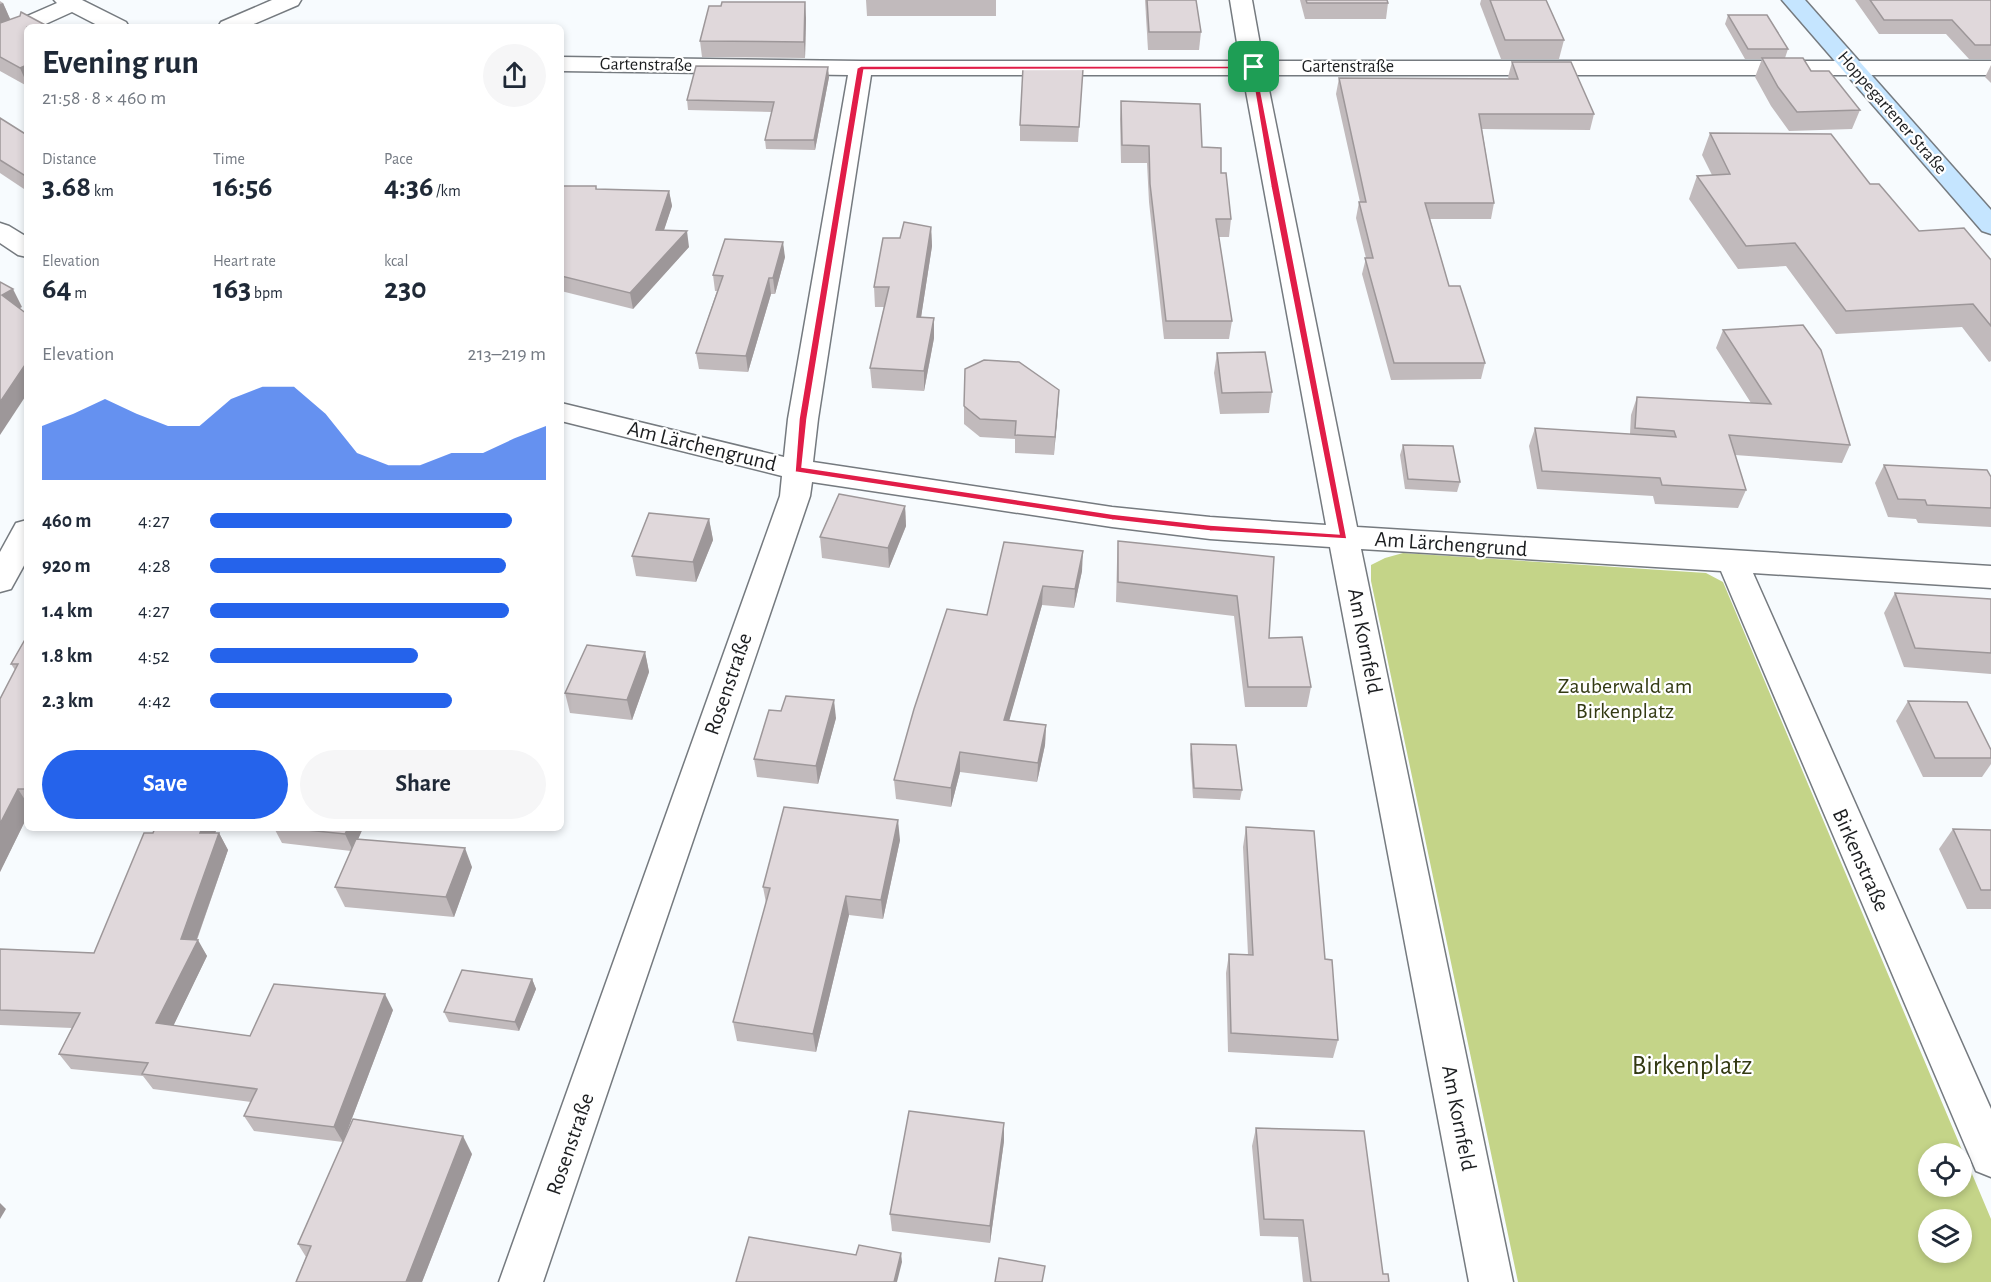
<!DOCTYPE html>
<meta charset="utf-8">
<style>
:root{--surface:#fff;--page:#f6f6f7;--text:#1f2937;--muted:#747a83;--accent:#2563eb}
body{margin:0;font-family:"Alegreya Sans",sans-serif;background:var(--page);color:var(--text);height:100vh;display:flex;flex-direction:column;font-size:22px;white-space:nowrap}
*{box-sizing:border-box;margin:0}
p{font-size:20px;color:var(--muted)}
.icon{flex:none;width:33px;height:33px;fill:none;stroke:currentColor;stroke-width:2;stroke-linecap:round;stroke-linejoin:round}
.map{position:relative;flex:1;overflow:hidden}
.drawer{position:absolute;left:24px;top:24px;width:540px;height:807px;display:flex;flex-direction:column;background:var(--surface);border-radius:9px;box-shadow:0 3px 9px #0003}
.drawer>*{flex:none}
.buttons{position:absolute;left:1918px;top:1143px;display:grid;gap:12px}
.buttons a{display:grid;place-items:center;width:54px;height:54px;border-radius:50%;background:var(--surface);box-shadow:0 3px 9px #0003;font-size:30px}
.pin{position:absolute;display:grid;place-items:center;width:51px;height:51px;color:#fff;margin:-26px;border-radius:12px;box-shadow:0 3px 9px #0006}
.round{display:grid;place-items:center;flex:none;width:63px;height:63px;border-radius:32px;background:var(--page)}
.summary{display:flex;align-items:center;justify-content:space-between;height:102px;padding:0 18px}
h1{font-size:33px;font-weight:600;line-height:45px}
.figures{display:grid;grid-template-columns:repeat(3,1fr);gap:9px;height:102px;padding:6px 18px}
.figures div{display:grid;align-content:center}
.figures b{font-size:30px;font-weight:600}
.figures small{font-size:16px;font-weight:400}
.figures p{font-size:16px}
.chart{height:168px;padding:12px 18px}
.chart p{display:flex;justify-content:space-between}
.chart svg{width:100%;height:108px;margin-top:6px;fill:var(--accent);opacity:.7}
.primary-button{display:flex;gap:12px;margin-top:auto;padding:12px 18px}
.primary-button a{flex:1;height:69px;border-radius:36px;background:var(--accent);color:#fff;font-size:24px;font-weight:600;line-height:69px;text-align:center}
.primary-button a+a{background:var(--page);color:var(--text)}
ul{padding:0 18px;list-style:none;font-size:20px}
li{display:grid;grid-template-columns:96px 72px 1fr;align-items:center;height:45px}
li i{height:15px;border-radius:8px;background:var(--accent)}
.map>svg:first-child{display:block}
</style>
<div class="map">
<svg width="1991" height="1282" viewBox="0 0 1991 1282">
<rect width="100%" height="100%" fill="#f7fbfe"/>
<path fill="#c4d488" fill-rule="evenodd" d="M1403,553L1706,573L1723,582L1991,1219V1282H1518L1371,581V565L1385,558ZM1929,1154H1962V1186H1929ZM1929,1220H1962V1252H1929Z"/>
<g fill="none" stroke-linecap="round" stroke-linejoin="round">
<defs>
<g id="minor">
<path d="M54,0H82L126,22L129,27H101L72,12L39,27H27V32L0,43V28L57,3Z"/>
<path d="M272,0H301L298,5L247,27H218L221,22Z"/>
<path d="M1230,0H1252L1263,61H1991V75H1266L1357,527L1991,566V588L1753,573L1991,1109V1177L1976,1171L1721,571L1361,549L1513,1282H1469L1330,547L1210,539L1112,527L812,482L810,496L543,1282H499L780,496L782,476L561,421V403L784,457L788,419L848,75L561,71V57L861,61H1240ZM871,75H1243L1326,525L1210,517L1112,507L813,462L818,419Z"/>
<path d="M0,223L9,226L27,237V257L18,255L0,243Z"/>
<path d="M27,520V560L11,589L0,592V552L16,523Z"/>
</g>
<path id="secondary" d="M1782,0H1805L1991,210V234L1982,231Z"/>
</defs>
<use href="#minor" stroke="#757a7f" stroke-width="3"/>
<use href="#secondary" stroke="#757a7f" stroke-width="3"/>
<use href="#minor" fill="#fff" fill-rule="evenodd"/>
<use href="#secondary" fill="#c5e5ff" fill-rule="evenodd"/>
</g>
<g fill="#c1babc">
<path d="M866,0H996V16H867Z"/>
<path d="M1145,0H1196L1201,32L1199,50H1148Z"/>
<path d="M1300,0H1387L1388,3L1386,19H1305Z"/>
<path d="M1481,0H1546L1564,40L1559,59H1501L1480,4Z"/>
<path d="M1855,0H1991V59H1969L1946,34H1879Z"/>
<path d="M0,1L3,3L10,19L27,27V86L0,71Z"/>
<path d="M1728,15L1788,49L1785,58L1811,71L1860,110L1852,129L1789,131L1771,106L1755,77L1762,59H1745L1725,24Z"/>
<path d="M806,18L805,58L702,57L700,41Z"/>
<path d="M1512,62L1594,114L1590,130L1482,129L1494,203L1491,219H1430L1449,286L1485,363L1481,379L1391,380L1362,274L1366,258L1356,218L1359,202H1360L1336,94L1339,78L1509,79L1508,77Z"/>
<path d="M1991,65V83L1985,77Z"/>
<path d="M1083,69L1078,142L1020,141V125Z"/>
<path d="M829,77L815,150L766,149L765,140L772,112L688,110L687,100Z"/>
<path d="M1121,101L1202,147L1221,173L1231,219L1229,237H1219L1232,321L1229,339H1164L1149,202L1147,163H1121L1120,119Z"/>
<path d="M0,118L27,135V191L0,173Z"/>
<path d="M1710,133L1870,184L1919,231L1991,260V361L1989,362L1962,327L1836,334L1786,266L1738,269L1689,199L1697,176L1712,175L1702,155Z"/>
<path d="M561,186L597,189L669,191L672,206L664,230L689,247L633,309L561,291Z"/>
<path d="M931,227L932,246L921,317L934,318V338L924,391L872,388L870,368L884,307H875L874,287L900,238Z"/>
<path d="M785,257L775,294H771L748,372L699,369L696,353L717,291H715L713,275Z"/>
<path d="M1723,330L1850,445L1842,463L1735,455L1746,490L1738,508L1655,504L1653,496L1537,489L1529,446L1535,428L1630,434L1631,415L1637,397L1751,403L1716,348Z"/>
<path d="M1217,353L1272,392L1269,413L1220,414L1214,373Z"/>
<path d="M964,406L1058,408L1054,455L1015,453V439L980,437L964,424Z"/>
<path d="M1403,445L1460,482L1457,492L1405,489L1400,455Z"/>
<path d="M1884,465L1991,477V527L1918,523L1916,519L1888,517L1875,483Z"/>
<path d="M905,506L906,526L889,568L822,558L820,537Z"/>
<path d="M709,519L713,540L696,582L636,576L632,556Z"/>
<path d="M1118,541L1274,557L1269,638L1311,687L1307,707H1245L1234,616L1116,602L1117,561Z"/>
<path d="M1004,542L1082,571L1074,608L1042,605L1009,720L1046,725L1045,745L1037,782L960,772L951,807L896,799L894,780L987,615Z"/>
<path d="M1895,593L1991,599V674L1904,667L1884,613Z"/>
<path d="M27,636V817L0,872L15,670L11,664Z"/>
<path d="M645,652L649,672L632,720L570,713L565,693Z"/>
<path d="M1908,701L1991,750V764L1982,777H1923L1896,721Z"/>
<path d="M836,718L818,784L757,777L754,759Z"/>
<path d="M1191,744L1242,790L1240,800L1193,798L1190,754Z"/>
<path d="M1246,827L1325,959L1338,1040L1333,1058L1228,1052L1226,973L1229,954L1248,955L1243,847Z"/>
<path d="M155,828H217L215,833H219L228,850L197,940L207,956L173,1026L250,1036L393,1010L343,1142L254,1131L244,1116L251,1102L153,1089L143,1076L71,1069L59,1054L72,1028L0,1025V949L94,953Z"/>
<path d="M274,828H363L358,839L472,867L454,917L345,907L335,887L351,851L282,843Z"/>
<path d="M1953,829L1991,830V909H1967L1939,849Z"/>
<path d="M900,840L883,919L849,915L816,1052L737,1041L733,1022L766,903L763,887Z"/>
<path d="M532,979L536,989L519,1031L449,1022L444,1012Z"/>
<path d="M1256,1128L1383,1274L1389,1282H1303L1298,1237L1260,1236L1252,1146Z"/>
<path d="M1004,1141L990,1243L892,1231L890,1214Z"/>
<path d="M472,1154L422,1282H296L306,1257L298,1244Z"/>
</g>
<g fill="#9d9799">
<path d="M805,2L806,18L805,58L804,42Z"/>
<path d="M3,3L11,21L0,27V4Z"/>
<path d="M27,65V84L20,68Z"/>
<path d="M828,67L829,77L815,150L814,140Z"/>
<path d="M669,191L672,206L659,245L656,230Z"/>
<path d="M931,227L932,246L918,337L917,317Z"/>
<path d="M687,231L689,247L633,309L630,293Z"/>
<path d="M783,242L785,257L775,294L773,278Z"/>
<path d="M769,278L771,294L748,372L746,356Z"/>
<path d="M13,289L22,307L11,313L2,295Z"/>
<path d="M934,318V338L924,391V371Z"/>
<path d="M27,362V394L0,435V402Z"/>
<path d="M1059,390L1058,408L1054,455L1055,437Z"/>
<path d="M905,506L906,526L889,568L888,548Z"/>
<path d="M709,519L713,540L696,582L693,562Z"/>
<path d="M1083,551L1082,571L1074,608L1075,589Z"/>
<path d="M1043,586L1042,605L1004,739V720Z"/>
<path d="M645,652L649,672L632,720L627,700Z"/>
<path d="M834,700L836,718L818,784L816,766Z"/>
<path d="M1046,725L1045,745L1037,782L1038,763Z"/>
<path d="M960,752V772L951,807V788Z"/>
<path d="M18,789L27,803V817L0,872V824Z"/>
<path d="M898,820L900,840L883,919L881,900Z"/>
<path d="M202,828H217L209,850L200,833Z"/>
<path d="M348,828H363L353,851L345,834Z"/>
<path d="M219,833L228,850L194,947L198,940L207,956L167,1039L156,1023L181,939Z"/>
<path d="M465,848L472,867L454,917L446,897Z"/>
<path d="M846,896L849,915L816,1052L813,1034Z"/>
<path d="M532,979L536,989L519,1031L515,1022Z"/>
<path d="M385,994L393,1010L343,1142L334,1127Z"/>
<path d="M1004,1123V1141L990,1243V1226Z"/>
<path d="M463,1136L472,1154L422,1282H406Z"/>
<path d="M0,1203L6,1209L0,1219Z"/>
<path d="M901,1253L902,1262L897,1282H894Z"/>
</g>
<g fill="#e0d8db" stroke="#9d9799" stroke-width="1.5">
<path d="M1147,0H1196L1201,32H1149Z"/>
<path d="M1306,0H1387L1388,3H1307Z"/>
<path d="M1490,0H1546L1564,40H1505Z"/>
<path d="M1870,0H1991V45H1975L1952,20H1884Z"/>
<path d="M722,2H805L804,42L700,41L709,6H721Z"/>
<path d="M21,12L49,27H27V65L20,68L0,57V23L20,16Z"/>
<path d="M1728,15H1767L1788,49H1748Z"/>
<path d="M1762,58H1803L1811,71H1829L1860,110L1797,112L1778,87Z"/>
<path d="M1512,62H1571L1594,114H1479L1494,203H1425L1449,286H1460L1485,363H1394L1365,258H1373L1359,202H1366L1339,78L1518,79Z"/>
<path d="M696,66L828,67L814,140H765L774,102L687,100Z"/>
<path d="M1023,67L1083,69L1079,127L1020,125Z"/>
<path d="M1121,101L1200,104L1202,147L1221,148V173H1226L1231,219H1216L1232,321H1166L1150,184L1149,146L1122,145Z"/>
<path d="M0,118L27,135V177L0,160Z"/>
<path d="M1710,133L1831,134L1870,184H1879L1919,231L1964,228L1991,260V326L1973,304L1846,311L1795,243L1746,246L1697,176L1730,174Z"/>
<path d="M561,186H596V189L669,191L656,230L687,231L630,293L561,276Z"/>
<path d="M904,222L931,227L917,317L934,318L924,371L870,368L889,287H874L883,238H900Z"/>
<path d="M725,239L783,242L773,278H769L746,356L696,353L723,276L713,275Z"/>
<path d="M0,282L13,289L2,295L27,314V362L0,402Z"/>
<path d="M1803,325L1821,350L1850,445L1729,435L1746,490L1662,485L1660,478L1542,471L1535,428L1676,437L1674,431L1635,428L1637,397L1771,404L1723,330Z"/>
<path d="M1265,352L1272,392L1222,393L1217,353Z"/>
<path d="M984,360L1019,362L1059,390L1055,437L1015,435L1016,421L980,419L964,406L965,369Z"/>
<path d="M1403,445L1453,446L1460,482L1408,479Z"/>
<path d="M1884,465L1987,470L1991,477V508L1927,505L1925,500L1898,499Z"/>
<path d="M839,494L905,506L888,548L820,537Z"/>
<path d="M649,513L709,519L693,562L632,556Z"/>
<path d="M1118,541L1274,557L1269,638L1302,637L1311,687H1248L1237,596L1118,582Z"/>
<path d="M1004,542L1083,551L1075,589L1043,586L1004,720L1046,725L1038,763L960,752L951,788L894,780L914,709L947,609L987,615Z"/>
<path d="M1895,593L1991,599V653L1915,648Z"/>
<path d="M27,636V789H18L0,824V699L18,664H11Z"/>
<path d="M587,645L645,652L627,700L565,693Z"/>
<path d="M786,696L834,700L816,766L754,759L769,710L781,711Z"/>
<path d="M1908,701L1967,702L1991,750V758H1935Z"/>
<path d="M1191,744L1236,745L1242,790L1194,788Z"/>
<path d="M784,807L898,820L881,900L846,896L813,1034L733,1022L770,888L763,887Z"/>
<path d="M1246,827L1314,831L1325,959L1332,960L1338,1040L1231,1033L1229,954L1253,955Z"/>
<path d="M155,828H202L200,833H219L181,939L198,940L156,1023L250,1036L274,984L385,994L334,1127L244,1116L257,1089L142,1074L148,1063L59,1054L80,1013L0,1010V949L94,953L144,833H153Z"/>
<path d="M287,828H348L345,834Z"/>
<path d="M1953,829L1991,830V890H1981Z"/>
<path d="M356,839L465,848L446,897L335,887Z"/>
<path d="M462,970L532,979L515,1022L444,1012Z"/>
<path d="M909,1111L1004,1123L990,1226L890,1214Z"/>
<path d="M353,1119L463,1136L406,1282H296L311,1246L298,1244Z"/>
<path d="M1256,1128L1364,1131L1383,1274H1388L1389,1282H1311L1303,1220L1264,1219Z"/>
<path d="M749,1237L856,1255L859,1245L901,1253L894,1282H736Z"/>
<path d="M999,1258L1045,1266L1042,1282H995Z"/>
</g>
<path fill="#e11d48" stroke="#fff" stroke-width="1.5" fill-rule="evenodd" d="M861,66H1256L1347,539L1210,531L1112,520L795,472L799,419L857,68ZM1251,69L1271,187L1339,534L1210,525L1112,514L802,467L807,419L864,70Z"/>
<g text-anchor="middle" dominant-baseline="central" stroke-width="4.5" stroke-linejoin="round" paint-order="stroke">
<g font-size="18" fill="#1c1e20" stroke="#fff">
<text transform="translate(646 65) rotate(1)">Gartenstraße</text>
<text x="1348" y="67">Gartenstraße</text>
<text transform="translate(1892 113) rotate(49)">Hoppegartener Straße</text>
</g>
<g font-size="22" fill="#1c1e20" stroke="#fff">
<text transform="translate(702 446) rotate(14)">Am Lärchengrund</text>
<text transform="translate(1451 544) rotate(4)">Am Lärchengrund</text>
<text transform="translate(1365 641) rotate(79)">Am Kornfeld</text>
<text transform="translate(728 684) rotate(-71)">Rosenstraße</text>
<text transform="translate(1861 860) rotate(66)">Birkenstraße</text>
<text transform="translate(1459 1118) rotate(79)">Am Kornfeld</text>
<text transform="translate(570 1144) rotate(-71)">Rosenstraße</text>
</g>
<g font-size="22" fill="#333a13" stroke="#fff">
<text x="1625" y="686">Zauberwald am<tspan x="1625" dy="25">Birkenplatz</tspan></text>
</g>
<g font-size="27" fill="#333a13" stroke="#fff">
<text x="1692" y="1065">Birkenplatz</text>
</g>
</g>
</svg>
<div class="buttons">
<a><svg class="icon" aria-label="locate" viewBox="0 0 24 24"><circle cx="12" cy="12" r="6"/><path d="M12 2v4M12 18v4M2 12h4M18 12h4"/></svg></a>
<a><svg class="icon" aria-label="layers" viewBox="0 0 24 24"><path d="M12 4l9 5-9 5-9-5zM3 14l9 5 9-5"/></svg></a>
</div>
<div class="pin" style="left:1254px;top:67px;background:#1e9e55"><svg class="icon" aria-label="arrive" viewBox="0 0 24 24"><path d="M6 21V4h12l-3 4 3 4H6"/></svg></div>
<section class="drawer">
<div class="summary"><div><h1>Evening run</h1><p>21:58 · 8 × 460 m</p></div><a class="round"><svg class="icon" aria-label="share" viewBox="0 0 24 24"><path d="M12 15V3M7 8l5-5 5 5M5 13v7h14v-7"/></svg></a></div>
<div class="figures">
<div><p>Distance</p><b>3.68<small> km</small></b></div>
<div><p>Time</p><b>16:56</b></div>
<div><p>Pace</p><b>4:36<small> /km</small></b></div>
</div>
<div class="figures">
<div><p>Elevation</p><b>64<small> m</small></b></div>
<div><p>Heart rate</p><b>163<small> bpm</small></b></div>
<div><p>kcal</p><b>230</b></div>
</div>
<div class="chart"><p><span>Elevation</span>213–219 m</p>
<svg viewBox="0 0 160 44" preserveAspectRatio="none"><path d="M0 44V22L10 17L20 11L30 17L40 22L50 22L60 11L70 6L80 6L90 17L100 33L110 38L120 38L130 33L140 33L150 27L160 22V44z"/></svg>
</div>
<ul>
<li><b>460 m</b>4:27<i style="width:90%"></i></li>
<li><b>920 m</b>4:28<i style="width:88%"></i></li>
<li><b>1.4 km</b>4:27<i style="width:89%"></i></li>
<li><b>1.8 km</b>4:52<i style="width:62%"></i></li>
<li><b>2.3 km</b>4:42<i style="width:72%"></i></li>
</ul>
<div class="primary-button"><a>Save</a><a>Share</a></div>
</section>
</div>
